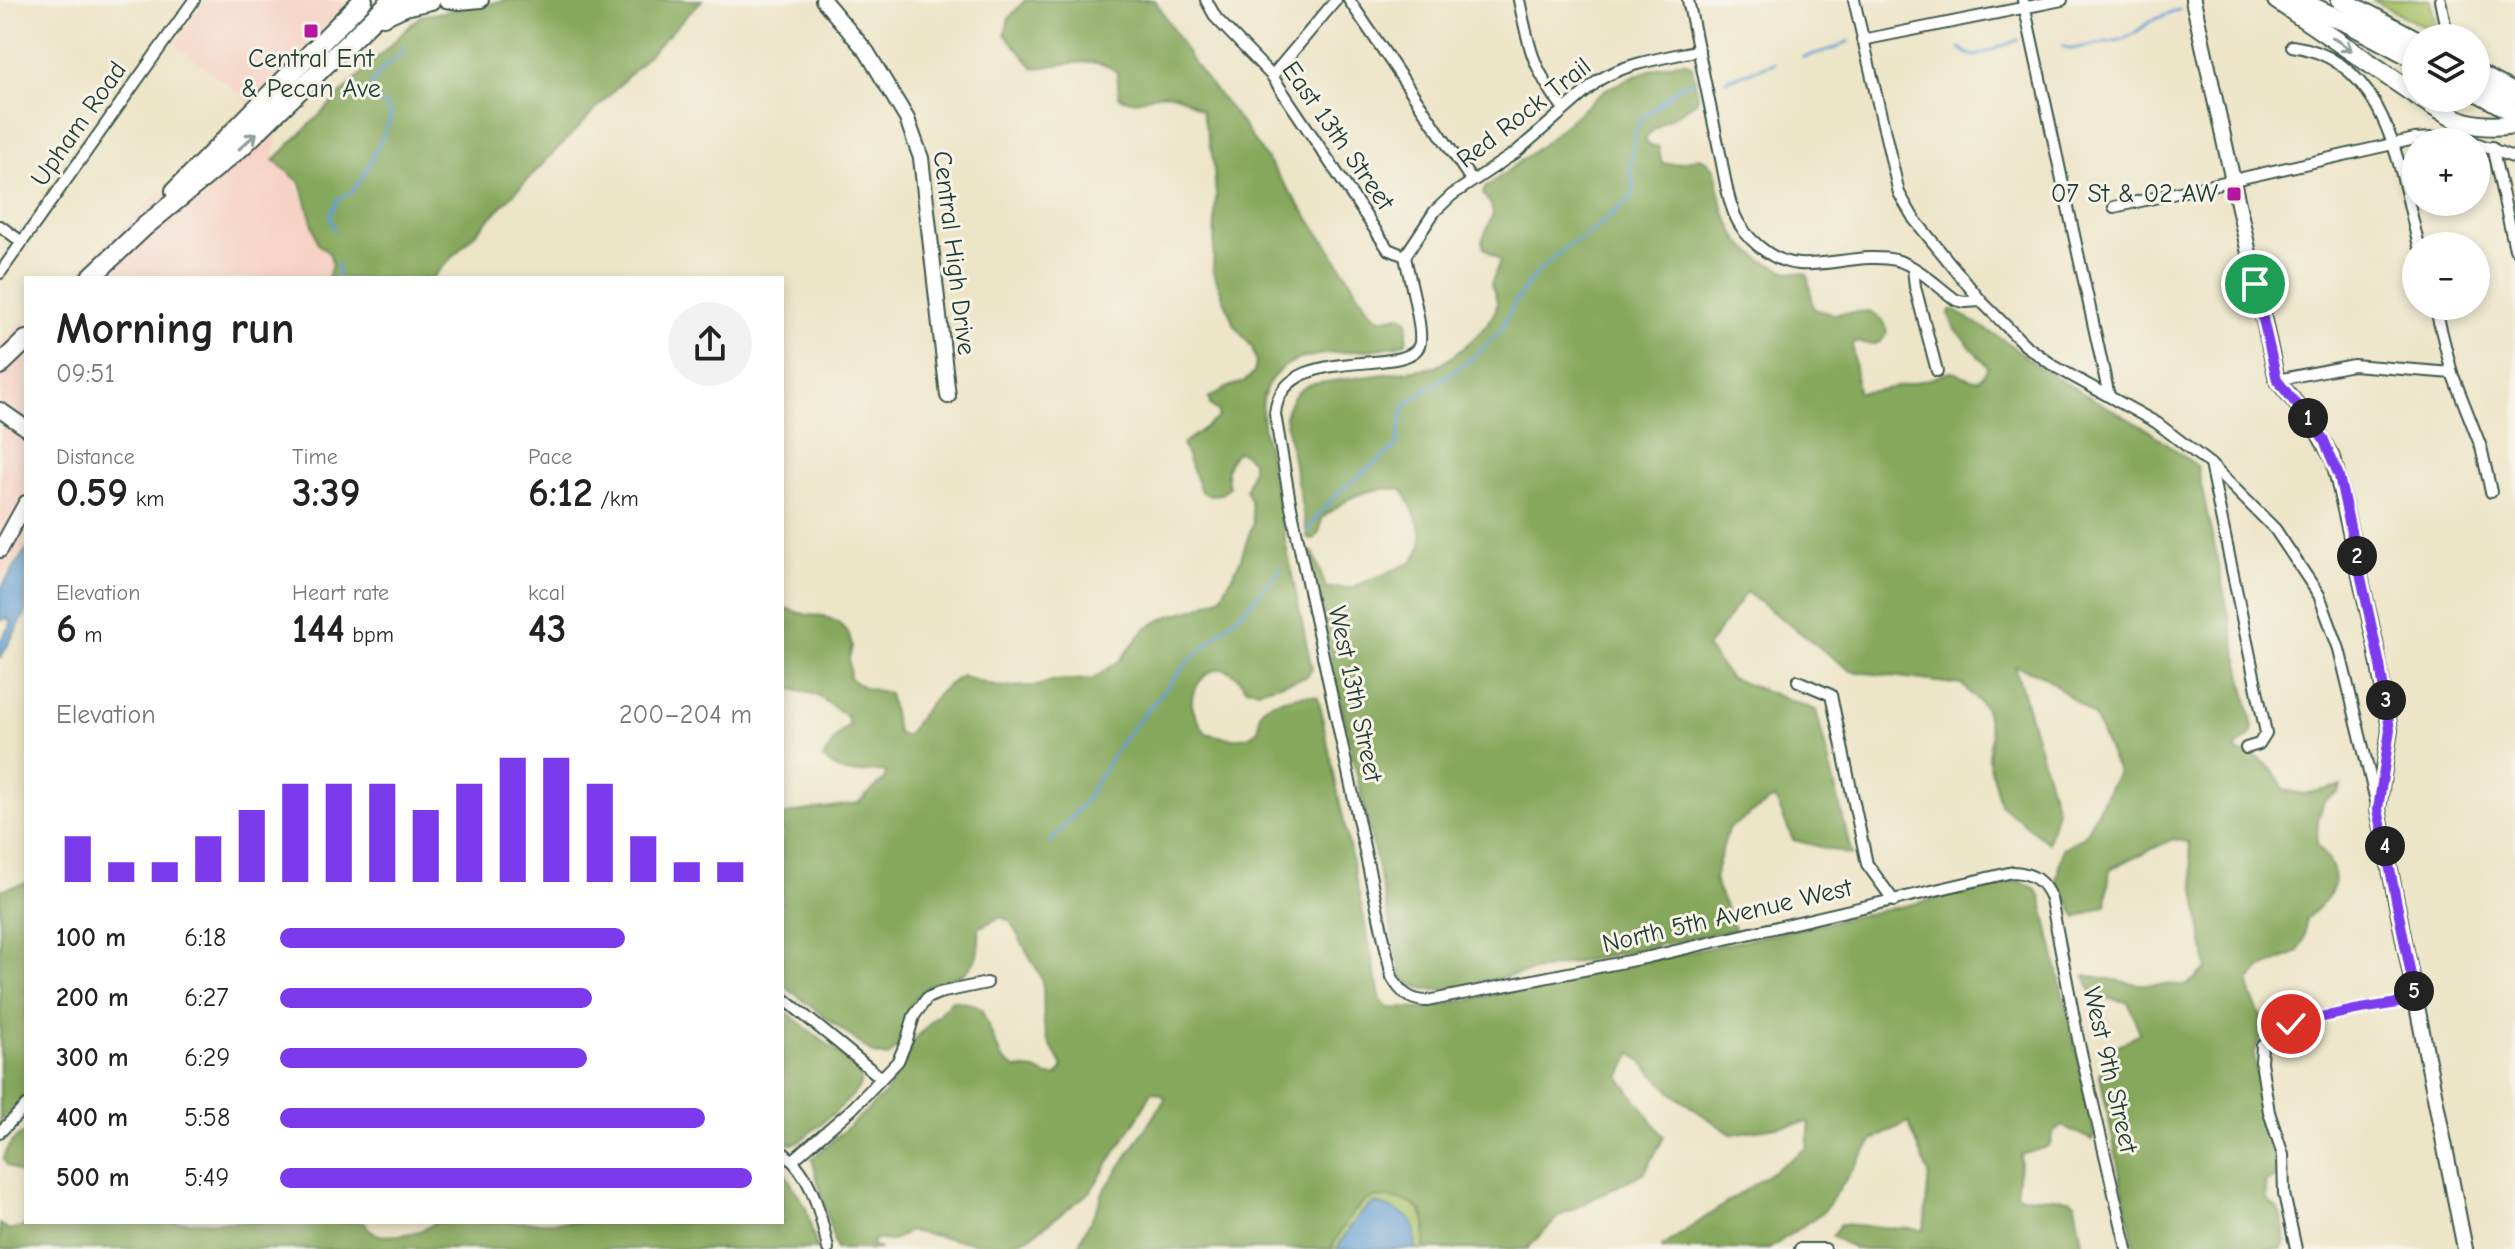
<!DOCTYPE html>
<meta charset="utf-8">
<style>
:root{--surface:#fff;--page:#f2f2f2;--text:#222;--muted:#767676;--accent:#7c3aed}
body{margin:0;font-family:"Comic Neue",sans-serif;background:var(--page);color:var(--text);height:100vh;display:flex;flex-direction:column;font-size:30px;white-space:nowrap}
*{box-sizing:border-box;margin:0}
p{font-size:26px;color:var(--muted)}
.icon{flex:none;width:44px;height:44px;fill:none;stroke:currentColor;stroke-width:2;stroke-linecap:round;stroke-linejoin:round}
.map{position:relative;flex:1;overflow:hidden}
.drawer{position:absolute;left:24px;top:276px;width:760px;height:948px;display:flex;flex-direction:column;background:var(--surface);border-radius:0px;box-shadow:0 4px 12px #0003}
.drawer>*{flex:none}
.tools{position:absolute;left:2402px;top:24px;display:grid;gap:16px}
.tools a{display:grid;place-items:center;width:88px;height:88px;border-radius:50%;background:var(--surface);box-shadow:0 4px 12px #0003;font-size:40px}
.pin{position:absolute;display:grid;place-items:center;width:68px;height:68px;color:#fff;margin:-34px;border:4px solid #fff;border-radius:50%;box-shadow:0 2px 8px #0007}
.km{position:absolute;width:40px;height:40px;margin:-20px;border-radius:50%;background:#222;color:#fff;font-size:22px;line-height:40px;text-align:center}
.round{display:grid;place-items:center;flex:none;width:84px;height:84px;border-radius:42px;background:var(--page)}
.head{display:flex;align-items:center;justify-content:space-between;height:136px;padding:0 32px}
h1{font-size:44px;font-weight:700;line-height:60px}
.stats{display:grid;grid-template-columns:repeat(3,1fr);gap:12px;height:136px;padding:8px 32px}
.stats div{display:grid;align-content:center}
.stats b{font-size:40px;font-weight:700}
.stats small{font-size:22px;font-weight:400}
.stats p{font-size:22px}
.chart{height:224px;padding:16px 32px}
.chart p{display:flex;justify-content:space-between}
.chart svg{width:100%;height:144px;margin-top:8px;stroke:var(--accent);stroke-width:6}
ul{padding:0 32px;list-style:none;font-size:26px}
li{display:grid;grid-template-columns:128px 96px 1fr;align-items:center;height:60px}
li i{height:20px;border-radius:10px;background:var(--accent)}
.map>svg:first-child{display:block}
</style>
<div class="map">
<svg width="2515" height="1249" viewBox="0 0 2515 1249">
<rect width="100%" height="100%" fill="#f7f3e8"/>
<filter id="ink" filterUnits="userSpaceOnUse"><feTurbulence type="fractalNoise" baseFrequency=".0125" numOctaves="2"/><feDisplacementMap in="SourceGraphic" scale="16" xChannelSelector="R" yChannelSelector="G"/><feConvolveMatrix kernelMatrix="1 2 1 2 8 2 1 2 1" color-interpolation-filters="sRGB"/></filter>
<filter id="wash" filterUnits="userSpaceOnUse"><feTurbulence type="fractalNoise" baseFrequency=".006" numOctaves="4" result="noise"/><feDisplacementMap in="SourceGraphic" scale="32" xChannelSelector="R" yChannelSelector="G"/><feGaussianBlur stdDeviation="1.8" result="paint"/><feColorMatrix in="noise" values="0 0 0 0 0 0 0 0 0 0 0 0 0 0 0 0 0 1.4 0 .05"/><feComposite in="paint" operator="in"/></filter>
<g filter="url(#wash)">
<rect width="100%" height="100%" fill="#ede5c7"/>
<g fill="#f6d2c5">
<path d="M206,0H353L285,68L274,159L296,179L318,244L353,275L350,278H69L137,215L250,102L174,44Z"/>
<path d="M26,318V543L17,560L0,580V345Z"/>
</g>
<g fill="#a9c268" stroke="#64804e" stroke-width="2">
<path d="M2372,0H2430L2438,34L2375,1Z"/>
<path d="M1372,1197C1413,1198 1431,1204 1424,1249H1415C1417,1216 1403,1214 1376,1203C1359,1211 1347,1233 1337,1249H1331C1340,1229 1353,1209 1372,1197Z"/>
</g>
<g fill="#86a85c" stroke="#527248" stroke-width="2">
<path d="M509,0H702L432,278H328L332,264L330,254L318,244L301,183L274,160L420,16Z"/>
<path d="M1025,0H1155L1192,61L1242,124L1329,247L1368,308L1379,319L1401,315L1408,321L1406,342C1374,356 1311,346 1282,368C1272,376 1265,387 1263,399C1259,424 1269,453 1273,477C1285,542 1298,605 1312,669L1307,677L1258,690L1246,688C1240,681 1233,669 1222,669C1206,668 1190,690 1192,705C1193,714 1201,725 1206,733C1220,737 1252,745 1259,726C1261,719 1257,714 1263,708C1271,700 1307,692 1318,697L1381,1001L1388,1008L1426,1009L2019,881L2035,888L2041,897L2095,1135L2092,1140L2062,1126L2052,1134L2051,1142L2047,1147L2021,1155L2016,1193L2020,1196L2070,1199L2075,1203L2083,1249H1854L1832,1236L1840,1224L1924,1230L1929,1174L1908,1122L1873,1140L1824,1211L1769,1249H1662V1247L1807,1148L1810,1122L1731,1134L1675,1096L1632,1052L1620,1078L1664,1137L1645,1172L1561,1215L1527,1249H1424C1429,1220 1427,1204 1394,1199C1386,1198 1376,1195 1369,1199C1354,1206 1338,1234 1331,1249H1078C1082,1229 1098,1214 1102,1194L1165,1099L1164,1096L1156,1092L1151,1093L1143,1109L1090,1192L1030,1237L1009,1244L974,1243L909,1231L891,1241L874,1239L872,1245L880,1249H836L812,1159L886,1093L914,1040L952,1000L972,1004L981,1009L1002,1059L1016,1068L1036,1070L1048,1076H1057L1063,1067L1048,1041L1044,1026L1043,986L1040,975L1010,921L1001,917L979,927C983,996 938,964 912,1002C901,1019 905,1046 887,1057L874,1054L782,984V816L797,812L858,803L884,780L886,772C859,768 848,783 823,758L838,735L849,725L847,717L817,695L792,689L782,679V607L807,615L823,616L838,622L849,634L852,646L849,659L850,679L866,688L889,693L897,732L900,735H907C923,712 937,689 962,676L994,686L1007,687L1037,686L1052,681L1093,679L1119,661L1146,628L1169,616L1198,608L1221,597L1240,561L1253,523L1251,503L1246,490L1252,469V461L1244,454L1237,452C1226,462 1225,472 1229,487L1222,494L1209,495L1201,491L1182,444L1218,418V411L1210,405L1209,398L1228,387L1244,382L1254,373L1256,362L1252,347L1234,325L1213,271L1216,195L1213,159L1202,111C1193,105 1182,96 1172,94C1151,90 1142,108 1119,97L1117,72C1096,54 1060,66 1034,68L1005,34L1009,18Z"/>
<path d="M1678,62H1686L1692,66L1698,96L1696,102C1681,114 1653,123 1645,141L1651,146H1658L1662,163L1674,164L1700,158L1707,161L1715,170L1724,212L1739,241L1761,260L1786,271L1807,274L1814,309L1833,314L1870,311L1884,322L1887,331C1882,349 1869,344 1855,342L1852,344L1858,392C1878,393 1913,383 1933,378C1939,376 1946,372 1951,372C1969,374 1977,391 1988,367L1955,329L1949,315L1950,310H1954L2007,342L2041,369L2148,430L2197,466L2253,728L2250,736L2235,748L2238,753C2263,754 2273,769 2285,790L2304,794L2341,786L2338,792L2324,801L2318,820L2317,845C2347,880 2336,891 2306,919L2304,940L2298,952L2260,969L2249,981L2251,996L2267,1028L2257,1045L2254,1055L2269,1144L2275,1160L2276,1178L2265,1182L2267,1200L2278,1209L2285,1229V1242L2281,1249H2135L2100,1076L2106,1052L2140,1033L2128,1002L2093,996L2085,975L2138,984L2187,985L2207,968L2188,842L2173,839L2110,869L2106,905L2077,918L2056,880L2063,848L2084,836L2118,772L2094,716L2044,676L2015,666L2057,809L2048,843L2000,804L1988,758L1991,735L1985,708L1962,685L1851,671L1746,592L1707,648L1730,678L1816,710L1852,855L1793,840L1775,798L1728,829L1714,879L1735,929L1448,989C1431,991 1416,990 1402,977L1308,555V552H1313L1315,557L1326,588H1351L1410,563C1434,543 1415,517 1405,493L1401,489C1365,487 1350,496 1322,518L1320,530L1314,540L1308,539L1285,417C1289,400 1296,391 1311,384L1436,367C1453,358 1496,324 1497,303C1497,297 1493,290 1491,284L1500,261L1484,248L1482,241L1493,214L1491,205L1483,194L1485,188L1543,144L1606,89L1644,72Z"/>
<path d="M26,883V1096L0,1121V890Z"/>
<path d="M782,1009L856,1067C859,1073 862,1079 860,1085C854,1099 812,1130 799,1142L792,1144L782,1142Z"/>
<path d="M26,1133V1177L7,1165L3,1159C6,1148 14,1136 26,1133Z"/>
<path d="M782,1168L806,1208L817,1249H0V1224L10,1230L21,1228L28,1222H365C367,1226 368,1230 372,1232C386,1240 425,1233 435,1222H782Z"/>
</g>
<g fill="#639fd3" stroke="#416e84" stroke-width="2">
<path d="M26,549V612L0,659V641L12,622L6,618L0,621V590Z"/>
<path d="M1376,1203C1405,1215 1418,1214 1415,1249H1337C1346,1234 1359,1210 1376,1203Z"/>
</g>
<g fill="none" stroke-linecap="round" stroke-linejoin="round">
<g stroke="#639fd3" stroke-width="3">
<path d="M2062,46L2071,49L2120,40L2132,35L2151,21L2179,10"/>
<path d="M1960,48L1968,54L1976,56L2018,40"/>
<path d="M1803,57L1836,48L1849,41"/>
<path d="M1726,80L1775,63"/>
<path d="M334,229L330,216L338,199L351,193L364,174L387,128L391,115L387,106L378,102L371,84L385,66L401,55L403,47"/>
<path d="M337,278L338,264"/>
<path d="M1308,531C1328,493 1366,473 1397,445L1404,406L1475,356L1501,330L1514,303L1536,274L1568,245L1585,237L1632,197L1634,187L1630,170L1636,129L1640,120L1681,85L1693,81"/>
<path d="M1049,844L1084,802L1124,738L1186,664L1246,608L1281,568"/>
</g>
</g>
</g>
<g filter="url(#ink)">
<g fill="none" stroke-linecap="round" stroke-linejoin="round">
<defs>
<g id="street">
<path d="M1206,0L1216,18L1272,76L1388,249L1405,256"/>
<path d="M1349,0L1472,181"/>
<path d="M1519,0C1529,48 1533,70 1564,109"/>
<path d="M1688,0C1698,50 1709,99 1719,149C1724,171 1728,207 1740,225C1752,244 1776,263 1799,264C1831,266 1865,253 1896,260C1918,266 1938,287 1956,300L1965,302L1981,301"/>
<path d="M1854,0L1899,193L1914,219L1981,301L2025,345L2054,366L2157,423L2210,464L2275,529L2319,595L2339,649L2376,801"/>
<path d="M2023,0L2109,396"/>
<path d="M2440,0L2447,34"/>
<path d="M1862,40L2062,0"/>
<path d="M2292,46C2389,59 2399,169 2419,246"/>
<path d="M1272,76L1336,0"/>
<path d="M2476,143L2515,158"/>
<path d="M2492,147L2515,249"/>
<path d="M2114,207L2415,139L2449,137L2474,142"/>
<path d="M0,226L22,242"/>
<path d="M1405,256C1408,275 1425,332 1419,346C1404,378 1281,341 1275,414L1290,502L1392,977C1400,992 1410,1001 1427,1001L1649,957L2013,872C2033,873 2044,881 2051,899L2079,1044L2127,1249"/>
<path d="M1405,256L1435,211L1452,195L1515,153L1599,80C1629,62 1665,58 1699,50"/>
<path d="M1913,268L1915,287L1937,371"/>
<path d="M0,273L194,0"/>
<path d="M2435,306L2452,373L2481,447L2491,492"/>
<path d="M2277,380L2353,365L2452,373"/>
<path d="M2210,464L2266,733L2259,744L2246,748"/>
<path d="M1798,681L1831,695L1867,864L1894,901"/>
<path d="M782,997L880,1077"/>
<path d="M0,1132L26,1106"/>
<path d="M782,1152C812,1173 821,1215 828,1249"/>
<path d="M793,1160L852,1109L898,1061L907,1040L914,1016L927,998L939,993L987,983"/>
<path d="M1800,1249H1825"/>
<path d="M2296,1249L2284,1194L2283,1155L2269,1112L2261,1062L2262,1046L2291,1024L2355,1010L2416,1000"/>
</g>
<g id="secondary">
<path d="M446,0L459,2L481,0"/>
<path d="M823,0L867,52L907,119L921,158L948,396"/>
<path d="M2193,0L2277,380L2315,427L2334,461L2375,642L2390,730L2378,809L2465,1249"/>
<path d="M0,410L26,428"/>
<path d="M0,550L26,503"/>
</g>
<g id="highway">
<path d="M2277,0L2416,95"/>
<path d="M2297,0L2352,25L2416,59"/>
<path d="M2341,0L2416,40"/>
<path d="M383,16L405,6L431,0"/>
<path d="M2476,73L2515,94"/>
<path d="M2476,91L2515,113"/>
<path d="M2421,98C2455,121 2473,130 2515,124"/>
<path d="M175,191L363,0"/>
<path d="M90,278L144,227L241,147L392,0"/>
<path d="M0,365L26,340"/>
</g>
</defs>
<use href="#street" stroke="#3e564a" stroke-width="14"/>
<use href="#secondary" stroke="#3e564a" stroke-width="18"/>
<use href="#highway" stroke="#3e564a" stroke-width="22"/>
<use href="#street" stroke="#fff" stroke-width="10"/>
<use href="#secondary" stroke="#fff" stroke-width="14"/>
<use href="#highway" stroke="#fff" stroke-width="18"/>
</g>
<defs><path id="oneway-shaft" d="M-6 0H5M1.5-3L5.5 0L1.5 3" fill="none" stroke-width="1.6" stroke-linecap="round" stroke-linejoin="round" transform="scale(2)"/></defs>
<g stroke="#8f9e9a">
<use href="#oneway-shaft" transform="translate(2342 44) rotate(34)"/>
<use href="#oneway-shaft" transform="translate(248 141) rotate(-42)"/>
</g>
</g>
<g fill="none" stroke-linecap="round" stroke-linejoin="round" filter="url(#ink)">
<defs>
<path id="route" d="M2255,284L2277,380L2323,438L2339,476L2380,665L2390,730L2378,809L2416,1000L2355,1010L2291,1024"/>
</defs>
<use href="#route" stroke="#fff" stroke-width="16"/>
<use href="#route" stroke="#7c3aed" stroke-width="10"/>
</g>
<g fill="#b5179e" stroke="#f7f3e8" stroke-width="3">
<rect x="303" y="23" width="16" height="16" rx="4"/>
<rect x="2226" y="186" width="16" height="16" rx="4"/>
</g>
<g text-anchor="middle" dominant-baseline="central" stroke-width="6" stroke-linejoin="round" paint-order="stroke">
<g font-size="26" fill="#1f3d34" stroke="#f7f3e8">
<text x="311" y="59">Central Ent<tspan x="311" dy="30">&amp; Pecan Ave</tspan></text>
<text x="2218" y="194" text-anchor="end">07 St &amp; 02 AW</text>
</g>
<g font-size="26" fill="#1f3d34" stroke="#f7f3e8">
<text transform="translate(1524 113) rotate(-38)">Red Rock Trail</text>
<text transform="translate(79 124) rotate(-55)">Upham Road</text>
<text transform="translate(1338 136) rotate(55)">East 13th Street</text>
<text transform="translate(954 253) rotate(83)">Central High Drive</text>
<text transform="translate(1355 694) rotate(78)">West 13th Street</text>
<text transform="translate(1727 916) rotate(-13)">North 5th Avenue West</text>
<text transform="translate(2110 1070) rotate(77)">West 9th Street</text>
</g>
</g>
</svg>
<div class="tools">
<a><svg class="icon" aria-label="layers" viewBox="0 0 24 24"><path d="M12 4l9 5-9 5-9-5zM3 14l9 5 9-5"/></svg></a>
<a>+</a>
<a>−</a>
</div>
<div class="pin" style="left:2255px;top:284px;background:#1e9e55"><svg class="icon" aria-label="arrive" viewBox="0 0 24 24"><path d="M6 21V4h12l-3 4 3 4H6"/></svg></div>
<div class="pin" style="left:2291px;top:1024px;background:#d93025"><svg class="icon" aria-label="check" viewBox="0 0 24 24"><path d="M5 12l5 5 9-10"/></svg></div>
<b class="km" style="left:2308px;top:418px">1</b>
<b class="km" style="left:2357px;top:556px">2</b>
<b class="km" style="left:2386px;top:700px">3</b>
<b class="km" style="left:2385px;top:846px">4</b>
<b class="km" style="left:2414px;top:991px">5</b>
<section class="drawer">
<div class="head"><div><h1>Morning run</h1><p>09:51</p></div><a class="round"><svg class="icon" aria-label="share" viewBox="0 0 24 24"><path d="M12 15V3M7 8l5-5 5 5M5 13v7h14v-7"/></svg></a></div>
<div class="stats">
<div><p>Distance</p><b>0.59<small> km</small></b></div>
<div><p>Time</p><b>3:39</b></div>
<div><p>Pace</p><b>6:12<small> /km</small></b></div>
</div>
<div class="stats">
<div><p>Elevation</p><b>6<small> m</small></b></div>
<div><p>Heart rate</p><b>144<small> bpm</small></b></div>
<div><p>kcal</p><b>43</b></div>
</div>
<div class="chart"><p><span>Elevation</span>200–204 m</p>
<svg viewBox="0 0 160 44" preserveAspectRatio="none"><path d="M5 44V30M15 44V38M25 44V38M35 44V30M45 44V22M55 44V14M65 44V14M75 44V14M85 44V22M95 44V14M105 44V6M115 44V6M125 44V14M135 44V30M145 44V38M155 44V38"/></svg>
</div>
<ul>
<li><b>100 m</b>6:18<i style="width:73%"></i></li>
<li><b>200 m</b>6:27<i style="width:66%"></i></li>
<li><b>300 m</b>6:29<i style="width:65%"></i></li>
<li><b>400 m</b>5:58<i style="width:90%"></i></li>
<li><b>500 m</b>5:49<i style="width:100%"></i></li>
</ul>
</section>
</div>
